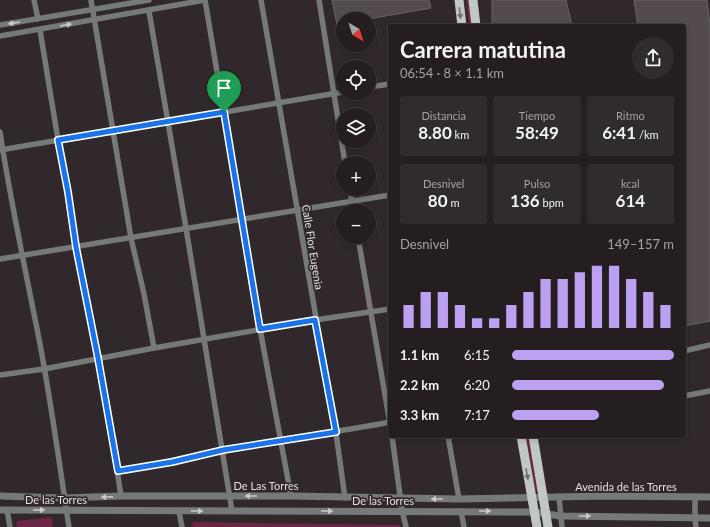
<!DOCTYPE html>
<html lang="es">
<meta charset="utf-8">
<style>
:root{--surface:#241e20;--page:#302b2d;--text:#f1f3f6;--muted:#a3a2a5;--line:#413c3e;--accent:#bca0f2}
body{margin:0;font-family:Lato,sans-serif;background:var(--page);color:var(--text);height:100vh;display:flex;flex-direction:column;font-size:15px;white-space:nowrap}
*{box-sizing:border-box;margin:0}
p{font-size:13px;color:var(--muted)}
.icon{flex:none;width:22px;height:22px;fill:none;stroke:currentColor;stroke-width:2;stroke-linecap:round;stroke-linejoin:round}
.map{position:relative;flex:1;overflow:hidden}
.details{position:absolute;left:388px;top:24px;width:298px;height:414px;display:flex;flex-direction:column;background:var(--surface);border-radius:4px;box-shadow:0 2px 6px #0003,0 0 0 1px var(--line)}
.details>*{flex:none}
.needle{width:26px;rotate:141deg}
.tools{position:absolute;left:336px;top:12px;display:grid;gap:8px}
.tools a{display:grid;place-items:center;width:40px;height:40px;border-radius:50%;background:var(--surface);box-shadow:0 2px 6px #0003,0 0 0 1px var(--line);font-size:20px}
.pin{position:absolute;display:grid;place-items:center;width:34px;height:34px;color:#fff;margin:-41px -17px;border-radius:50% 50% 50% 0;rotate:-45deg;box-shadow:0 0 4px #0007}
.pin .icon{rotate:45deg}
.round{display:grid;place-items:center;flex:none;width:42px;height:42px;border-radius:21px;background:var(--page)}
.summary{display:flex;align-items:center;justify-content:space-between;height:68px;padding:0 12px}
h1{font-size:22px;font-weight:700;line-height:30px}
.metrics{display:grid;grid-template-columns:repeat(3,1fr);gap:6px;height:68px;padding:4px 12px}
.metrics div{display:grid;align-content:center;border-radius:4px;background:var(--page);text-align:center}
.metrics b{font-size:17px;font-weight:700}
.metrics small{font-size:11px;font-weight:400}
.metrics p{font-size:11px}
.chart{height:112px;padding:8px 12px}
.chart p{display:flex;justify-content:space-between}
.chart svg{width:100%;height:72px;margin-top:4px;stroke:var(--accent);stroke-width:6}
ul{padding:0 12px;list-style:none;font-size:13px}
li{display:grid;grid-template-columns:64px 48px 1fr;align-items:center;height:30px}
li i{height:10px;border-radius:5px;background:var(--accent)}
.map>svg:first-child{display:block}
</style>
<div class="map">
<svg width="710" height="527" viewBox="0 0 710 527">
<rect width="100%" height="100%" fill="#30282b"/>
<g fill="#6b2645">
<path d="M466,0H470L473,26H469Z"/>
<path d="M525,436H531L539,492L535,491Z"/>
<path d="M52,517L53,527H17L16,521Z"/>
<path d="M192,522L400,525V527H193Z"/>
</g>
<g fill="#534b4e" stroke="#6b6365">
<path d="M332,0H429L431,8L368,19H343V24L337,25Z"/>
<path d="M492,0H566L572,26H492Z"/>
<path d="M634,0H707L710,25V321L684,326V26H638Z"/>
</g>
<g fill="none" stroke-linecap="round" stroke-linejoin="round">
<g stroke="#757978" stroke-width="5.5">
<path d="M34,0L38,19"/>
<path d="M91,0L131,238L144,294L154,348"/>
<path d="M205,0L260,329L291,496"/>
<path d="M261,0L336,433L345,498"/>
<path d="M319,0L345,163"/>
<path d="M149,11L186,228L232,511"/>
<path d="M0,25L149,0"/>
<path d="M40,30L58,140L68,192L76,247L106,398L121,496"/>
<path d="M0,36L205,0"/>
<path d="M369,87L390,84"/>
<path d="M0,132C9,193 22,253 34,314C49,384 58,456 69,527"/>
<path d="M0,150L343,92"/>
<path d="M350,189L353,211"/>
<path d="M358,237L390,424"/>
<path d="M0,259L390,195"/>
<path d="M684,351L710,345"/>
<path d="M0,375L44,369L154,348L315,320L390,309"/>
<path d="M684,396L710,391"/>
<path d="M392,436L402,510L406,527"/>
<path d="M448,436L459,499"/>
<path d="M118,471C153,465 187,457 222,450C278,439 334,433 390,422"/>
<path d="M559,497L562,527"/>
<path d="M695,497V518L696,527"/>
<path d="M7,510L10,527"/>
<path d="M179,511L182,527"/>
<path d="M461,511L464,527"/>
</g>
<g stroke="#757978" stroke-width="7">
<path d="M0,496L65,498L121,496H291L459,499L604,496L710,497"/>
<path d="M0,510L534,512L560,516L710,518"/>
</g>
<g stroke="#c0c8c6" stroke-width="9">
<path d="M459,0L462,26"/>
<path d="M473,0L476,26"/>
<path d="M521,436L537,527"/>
<path d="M533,436L548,527"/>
</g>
</g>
<defs><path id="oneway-solid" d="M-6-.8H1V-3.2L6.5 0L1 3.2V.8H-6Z"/></defs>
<g fill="#717071">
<use href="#oneway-solid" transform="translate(460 13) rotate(83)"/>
<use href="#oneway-solid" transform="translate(527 474) rotate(80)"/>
</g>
<g fill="#ccc9ca">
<use href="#oneway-solid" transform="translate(14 23) rotate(171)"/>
<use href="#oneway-solid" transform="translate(66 25) rotate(-10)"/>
<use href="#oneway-solid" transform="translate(251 496) rotate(180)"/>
<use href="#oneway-solid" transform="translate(107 497) rotate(179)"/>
<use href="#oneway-solid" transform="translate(437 499) rotate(-180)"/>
<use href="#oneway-solid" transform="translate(39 510)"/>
<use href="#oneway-solid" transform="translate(197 511)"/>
<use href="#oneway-solid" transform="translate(327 511)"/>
<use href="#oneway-solid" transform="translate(485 511)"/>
<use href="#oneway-solid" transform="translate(585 516)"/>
</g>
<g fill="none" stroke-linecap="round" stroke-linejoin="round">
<defs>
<path id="route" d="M224,112L260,329L315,320L336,432L223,450L172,462L118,471L98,358L76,247L68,192L58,140Z"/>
</defs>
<use href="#route" stroke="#fff" stroke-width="8"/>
<use href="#route" stroke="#1a73e8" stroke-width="5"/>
</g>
<g text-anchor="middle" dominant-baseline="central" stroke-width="3.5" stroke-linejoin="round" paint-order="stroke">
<g font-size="11" fill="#e2dddf" stroke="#30282b">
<text transform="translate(313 247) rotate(81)">Calle Flor Eugenia</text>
<text x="266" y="485">De Las Torres</text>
<text x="626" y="486">Avenida de las Torres</text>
<text x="56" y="499">De las Torres</text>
<text x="383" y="500">De las Torres</text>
</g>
</g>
</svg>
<div class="tools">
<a><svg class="needle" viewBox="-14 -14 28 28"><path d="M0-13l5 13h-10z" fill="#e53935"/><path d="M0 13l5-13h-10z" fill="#a3a2a5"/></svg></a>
<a><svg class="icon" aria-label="locate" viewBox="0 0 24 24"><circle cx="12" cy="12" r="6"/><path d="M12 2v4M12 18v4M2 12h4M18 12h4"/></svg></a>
<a><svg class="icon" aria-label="layers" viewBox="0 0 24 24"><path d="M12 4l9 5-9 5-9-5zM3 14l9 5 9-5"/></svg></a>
<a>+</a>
<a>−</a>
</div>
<div class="pin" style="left:224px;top:112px;background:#1e9e55"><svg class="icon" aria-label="arrive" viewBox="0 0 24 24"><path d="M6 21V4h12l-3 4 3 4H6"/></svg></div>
<section class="details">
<div class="summary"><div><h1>Carrera matutina</h1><p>06:54 · 8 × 1.1 km</p></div><a class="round"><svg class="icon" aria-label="share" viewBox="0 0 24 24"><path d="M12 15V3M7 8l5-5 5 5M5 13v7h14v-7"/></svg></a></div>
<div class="metrics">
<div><p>Distancia</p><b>8.80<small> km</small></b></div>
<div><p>Tiempo</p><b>58:49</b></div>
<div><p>Ritmo</p><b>6:41<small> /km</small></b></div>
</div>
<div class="metrics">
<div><p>Desnivel</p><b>80<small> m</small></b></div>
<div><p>Pulso</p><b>136<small> bpm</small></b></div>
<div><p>kcal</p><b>614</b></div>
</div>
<div class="chart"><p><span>Desnivel</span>149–157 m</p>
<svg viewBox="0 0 160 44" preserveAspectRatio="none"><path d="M5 44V30M15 44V22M25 44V22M35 44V30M45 44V38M55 44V38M65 44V30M75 44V22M85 44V14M95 44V14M105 44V10M115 44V6M125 44V6M135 44V14M145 44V22M155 44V30"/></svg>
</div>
<ul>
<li><b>1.1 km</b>6:15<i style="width:100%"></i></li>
<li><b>2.2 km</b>6:20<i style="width:94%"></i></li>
<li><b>3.3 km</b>7:17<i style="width:54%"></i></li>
</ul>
</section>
</div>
